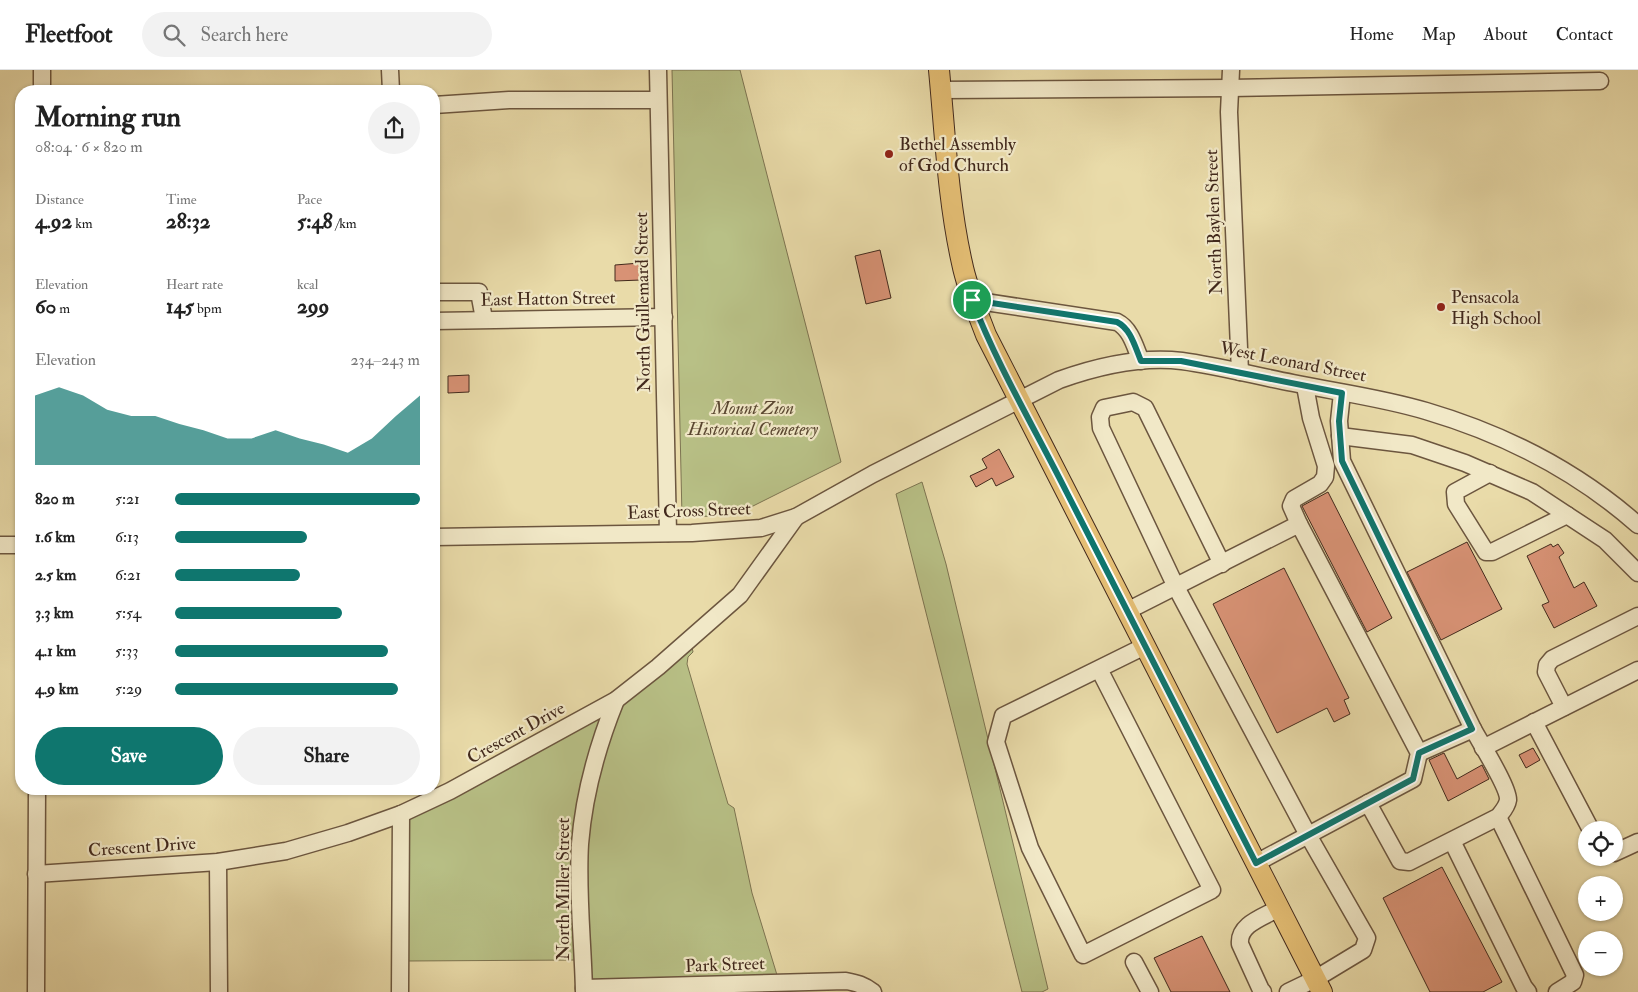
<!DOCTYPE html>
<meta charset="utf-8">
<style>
:root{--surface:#fff;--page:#f2f2f2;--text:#222;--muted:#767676;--line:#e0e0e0;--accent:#0f766e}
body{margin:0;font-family:"IM FELL Double Pica",serif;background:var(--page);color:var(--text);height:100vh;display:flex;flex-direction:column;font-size:19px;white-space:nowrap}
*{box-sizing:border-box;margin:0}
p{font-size:16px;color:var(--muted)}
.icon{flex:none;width:28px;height:28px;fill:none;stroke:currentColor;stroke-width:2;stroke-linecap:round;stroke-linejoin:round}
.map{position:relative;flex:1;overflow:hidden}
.drawer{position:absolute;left:15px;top:15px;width:425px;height:710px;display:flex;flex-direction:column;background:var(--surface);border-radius:20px;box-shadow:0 1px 4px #0004}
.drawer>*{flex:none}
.tools{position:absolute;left:1578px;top:751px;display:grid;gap:10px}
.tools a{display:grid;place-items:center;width:45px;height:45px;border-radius:50%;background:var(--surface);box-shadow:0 1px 4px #0004;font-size:25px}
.pin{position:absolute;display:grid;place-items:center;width:42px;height:42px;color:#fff;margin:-21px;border:2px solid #fff;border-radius:50%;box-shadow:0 1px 5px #0007}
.round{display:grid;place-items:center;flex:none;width:52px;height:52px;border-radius:26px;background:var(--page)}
.summary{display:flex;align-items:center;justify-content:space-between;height:85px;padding:0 20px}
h1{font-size:28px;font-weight:800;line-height:38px}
.stats{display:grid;grid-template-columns:repeat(3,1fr);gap:8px;height:85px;padding:5px 20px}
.stats div{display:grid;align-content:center}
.stats b{font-size:21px;font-weight:800}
.stats small{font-size:14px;font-weight:400}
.stats p{font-size:14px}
.chart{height:140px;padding:10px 20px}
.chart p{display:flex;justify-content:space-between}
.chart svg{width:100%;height:90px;margin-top:5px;fill:var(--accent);opacity:.7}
.primary-button{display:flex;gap:10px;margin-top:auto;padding:10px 20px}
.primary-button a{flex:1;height:58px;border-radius:30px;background:var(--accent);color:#fff;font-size:20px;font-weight:800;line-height:58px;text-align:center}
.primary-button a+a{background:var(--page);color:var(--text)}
ul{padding:0 20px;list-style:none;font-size:16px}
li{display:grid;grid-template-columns:80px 60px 1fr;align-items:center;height:38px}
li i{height:12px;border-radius:6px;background:var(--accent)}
header{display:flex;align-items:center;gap:30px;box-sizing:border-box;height:70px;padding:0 25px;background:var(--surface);border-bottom:1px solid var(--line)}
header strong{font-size:24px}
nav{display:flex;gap:28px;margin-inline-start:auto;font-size:18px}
.search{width:350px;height:45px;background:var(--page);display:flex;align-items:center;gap:12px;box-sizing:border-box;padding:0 18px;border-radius:28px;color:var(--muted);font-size:19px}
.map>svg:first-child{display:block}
</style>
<header>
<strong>Fleetfoot</strong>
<div class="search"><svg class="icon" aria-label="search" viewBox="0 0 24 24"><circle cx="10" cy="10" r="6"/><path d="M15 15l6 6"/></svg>Search here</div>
<nav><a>Home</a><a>Map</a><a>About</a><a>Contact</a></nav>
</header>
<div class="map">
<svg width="1638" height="922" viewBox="0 0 1638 922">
<rect width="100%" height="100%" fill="#e9dba9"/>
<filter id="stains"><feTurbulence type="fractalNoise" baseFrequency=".004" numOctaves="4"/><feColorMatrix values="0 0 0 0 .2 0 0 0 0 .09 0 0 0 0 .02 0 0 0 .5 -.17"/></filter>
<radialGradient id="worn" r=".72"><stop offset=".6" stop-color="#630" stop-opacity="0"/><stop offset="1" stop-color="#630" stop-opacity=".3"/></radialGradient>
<g fill="#b8c086" stroke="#7d7451">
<path d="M672,0H740L841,392L751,437L715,446L682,447Z"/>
<path d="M922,412L946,494L1048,919L1042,922H1022L896,424Z"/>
<path d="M692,577L693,582L688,587L687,594L728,734L734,738L752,823L777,905L590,910L587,812V775L591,739L599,699L621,635Z"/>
<path d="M602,647L597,659L576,890L407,891L408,750L452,729Z"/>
</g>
<g fill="#d89275" stroke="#42291c">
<path d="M880,180L891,228L866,234L855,186Z"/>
<path d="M640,193L641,210L615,211V195Z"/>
<path d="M469,305V322L448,323V306Z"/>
<path d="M999,379L1014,407L996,416L992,408L976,417L970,406L987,398L982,389Z"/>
<path d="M1328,422L1392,548L1367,562L1302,436Z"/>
<path d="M1467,472L1502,539L1441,570L1407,502Z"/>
<path d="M1551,474L1553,477L1558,474L1564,483L1559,487L1574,518L1584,512L1597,536L1554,558L1542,535L1549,532L1527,486Z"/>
<path d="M1284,498L1349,628L1344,630L1350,644L1334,652L1327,638L1277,663L1213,534Z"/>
<path d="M1533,678L1540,690L1526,698L1519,685Z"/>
<path d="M1444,683L1457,709L1482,695L1489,709L1448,731L1429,690Z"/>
<path d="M1442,797L1502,912L1483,922H1430L1383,828Z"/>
<path d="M1202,866L1230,922H1171L1154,888Z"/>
</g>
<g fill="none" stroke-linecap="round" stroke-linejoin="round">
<defs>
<g id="minor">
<path d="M390,0L391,21"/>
<path d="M658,0L668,463"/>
<path d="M1231,0L1229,42L1240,302"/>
<path d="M941,20L1230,18L1600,11"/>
<path d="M42,21V0"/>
<path d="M434,35L509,30H658"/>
<path d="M434,222H479L484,249"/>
<path d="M972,230L1117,252C1131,259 1135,277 1141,291"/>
<path d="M434,251L664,247"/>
<path d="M1342,323L1339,351L1342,391L1473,659L1419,683"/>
<path d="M1340,366L1412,375L1465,393L1532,422L1605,470L1638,503"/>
<path d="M1490,403L1455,422L1456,434L1486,482H1492L1567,445"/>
<path d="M1299,454L1291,436L1294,429L1320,414L1325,407L1326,396L1311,348L1305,316"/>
<path d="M434,467L692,463L761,458L796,447L873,404L1059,310C1098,296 1140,286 1182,291C1219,296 1256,306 1293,313C1337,322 1383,328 1426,341C1504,364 1577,401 1638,455"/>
<path d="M0,475H21"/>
<path d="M1222,494L1145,338L1133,332L1104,338L1100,347L1101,358L1176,517L1308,765L1367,868L1363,880L1315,909L1288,922"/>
<path d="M1127,541L1299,454L1419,683L1413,709L1256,793"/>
<path d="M1099,599L1212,820L1083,885L1030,778L996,672L1003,646L1145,576"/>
<path d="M1564,637L1546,602L1547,595L1552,589L1638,546"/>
<path d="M1534,652L1591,760"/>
<path d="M1483,678L1638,600"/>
<path d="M1368,733L1400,791L1409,792L1498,747C1502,742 1507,737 1508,730C1509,718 1480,672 1473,659"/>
<path d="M1498,747L1575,905L1573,912L1557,922"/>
<path d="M1452,771L1524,917L1528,922"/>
<path d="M1614,783L1638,772"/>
<path d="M218,792L219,922"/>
<path d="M36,804L218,792L286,781L348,763L401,744L450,721L616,630L658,597L740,525L796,447"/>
<path d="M1134,892L1150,922"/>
<path d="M584,918L846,911C857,913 864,915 873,922"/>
<path d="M36,922L37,719"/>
<path d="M400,922L401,744"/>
<path d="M584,922C583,873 577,823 580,774C584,723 597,677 616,630"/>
<path d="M1263,922L1261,920L1240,874C1238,854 1264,847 1279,838"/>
</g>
<path id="major" d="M939,0C945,63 948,131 962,193C967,218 977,241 986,265L1322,922"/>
</defs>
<use href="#minor" stroke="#6c563f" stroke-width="19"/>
<use href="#major" stroke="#42291c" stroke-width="22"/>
<use href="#minor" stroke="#f1e8c7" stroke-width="16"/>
<use href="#major" stroke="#e4be74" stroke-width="20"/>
</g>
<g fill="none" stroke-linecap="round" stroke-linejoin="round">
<defs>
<path id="route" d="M972,230L1117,252C1131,259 1135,277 1141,291H1181L1342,323L1339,351L1342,391L1472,659L1419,683L1413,709L1256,793C1193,670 1130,547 1067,423C1035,359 998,297 972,230Z"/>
</defs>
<use href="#route" stroke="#fff" stroke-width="10"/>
<use href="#route" stroke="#0f766e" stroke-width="6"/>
</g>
<g fill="#8f2418" stroke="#f1e8c7" stroke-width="2">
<circle cx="889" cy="84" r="5"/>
<circle cx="1441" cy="237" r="5"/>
</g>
<g text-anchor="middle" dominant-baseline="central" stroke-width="4.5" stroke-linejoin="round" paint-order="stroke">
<g font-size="18" fill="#42291c" stroke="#f1e8c7" text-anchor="start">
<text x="899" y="74">Bethel Assembly<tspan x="899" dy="21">of God Church</tspan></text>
<text x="1451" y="227">Pensacola<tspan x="1451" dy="21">High School</tspan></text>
</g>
<g font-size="18" fill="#42291c" stroke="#f1e8c7">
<text transform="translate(1214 152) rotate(-92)">North Baylen Street</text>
<text transform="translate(548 229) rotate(-1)">East Hatton Street</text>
<text transform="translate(643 232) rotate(-91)">North Guillemard Street</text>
<text transform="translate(1293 292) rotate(11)">West Leonard Street</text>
<text transform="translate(689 441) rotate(-2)">East Cross Street</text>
<text transform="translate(516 663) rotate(-29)">Crescent Drive</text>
<text transform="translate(142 777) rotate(-4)">Crescent Drive</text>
<text transform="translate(563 819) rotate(-90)">North Miller Street</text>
<text transform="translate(725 895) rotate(-2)">Park Street</text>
</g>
<g font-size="18" font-style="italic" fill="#5a4731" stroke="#f1e8c7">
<text x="753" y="338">Mount Zion<tspan x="753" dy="21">Historical Cemetery</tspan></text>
</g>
</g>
<rect width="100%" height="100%" filter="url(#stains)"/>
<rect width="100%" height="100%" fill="url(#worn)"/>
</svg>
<div class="tools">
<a><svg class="icon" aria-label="locate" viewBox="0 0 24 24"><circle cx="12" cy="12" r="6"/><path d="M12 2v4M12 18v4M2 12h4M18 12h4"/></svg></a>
<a>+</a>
<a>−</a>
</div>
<div class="pin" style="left:972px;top:230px;background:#1e9e55"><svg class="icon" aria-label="arrive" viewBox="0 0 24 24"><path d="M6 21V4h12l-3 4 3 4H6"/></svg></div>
<section class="drawer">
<div class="summary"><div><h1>Morning run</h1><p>08:04 · 6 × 820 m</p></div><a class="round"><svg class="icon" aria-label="share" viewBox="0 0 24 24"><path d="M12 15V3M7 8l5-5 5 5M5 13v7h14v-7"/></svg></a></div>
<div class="stats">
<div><p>Distance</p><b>4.92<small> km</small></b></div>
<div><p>Time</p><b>28:32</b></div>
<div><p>Pace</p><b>5:48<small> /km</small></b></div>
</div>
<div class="stats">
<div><p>Elevation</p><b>60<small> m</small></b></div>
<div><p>Heart rate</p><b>145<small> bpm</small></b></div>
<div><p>kcal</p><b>299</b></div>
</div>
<div class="chart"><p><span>Elevation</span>234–243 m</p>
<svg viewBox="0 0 160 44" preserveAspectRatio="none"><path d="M0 44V10L10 6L20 10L30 17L40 20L50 20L60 24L70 27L80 31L90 31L100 27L110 31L120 34L130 38L140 31L150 20L160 10V44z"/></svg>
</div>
<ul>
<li><b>820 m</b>5:21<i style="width:100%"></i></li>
<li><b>1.6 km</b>6:13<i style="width:54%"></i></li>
<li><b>2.5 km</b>6:21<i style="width:51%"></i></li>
<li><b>3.3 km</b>5:54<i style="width:68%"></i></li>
<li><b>4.1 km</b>5:33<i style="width:87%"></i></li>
<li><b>4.9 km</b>5:29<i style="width:91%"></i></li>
</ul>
<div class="primary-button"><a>Save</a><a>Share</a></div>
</section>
</div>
